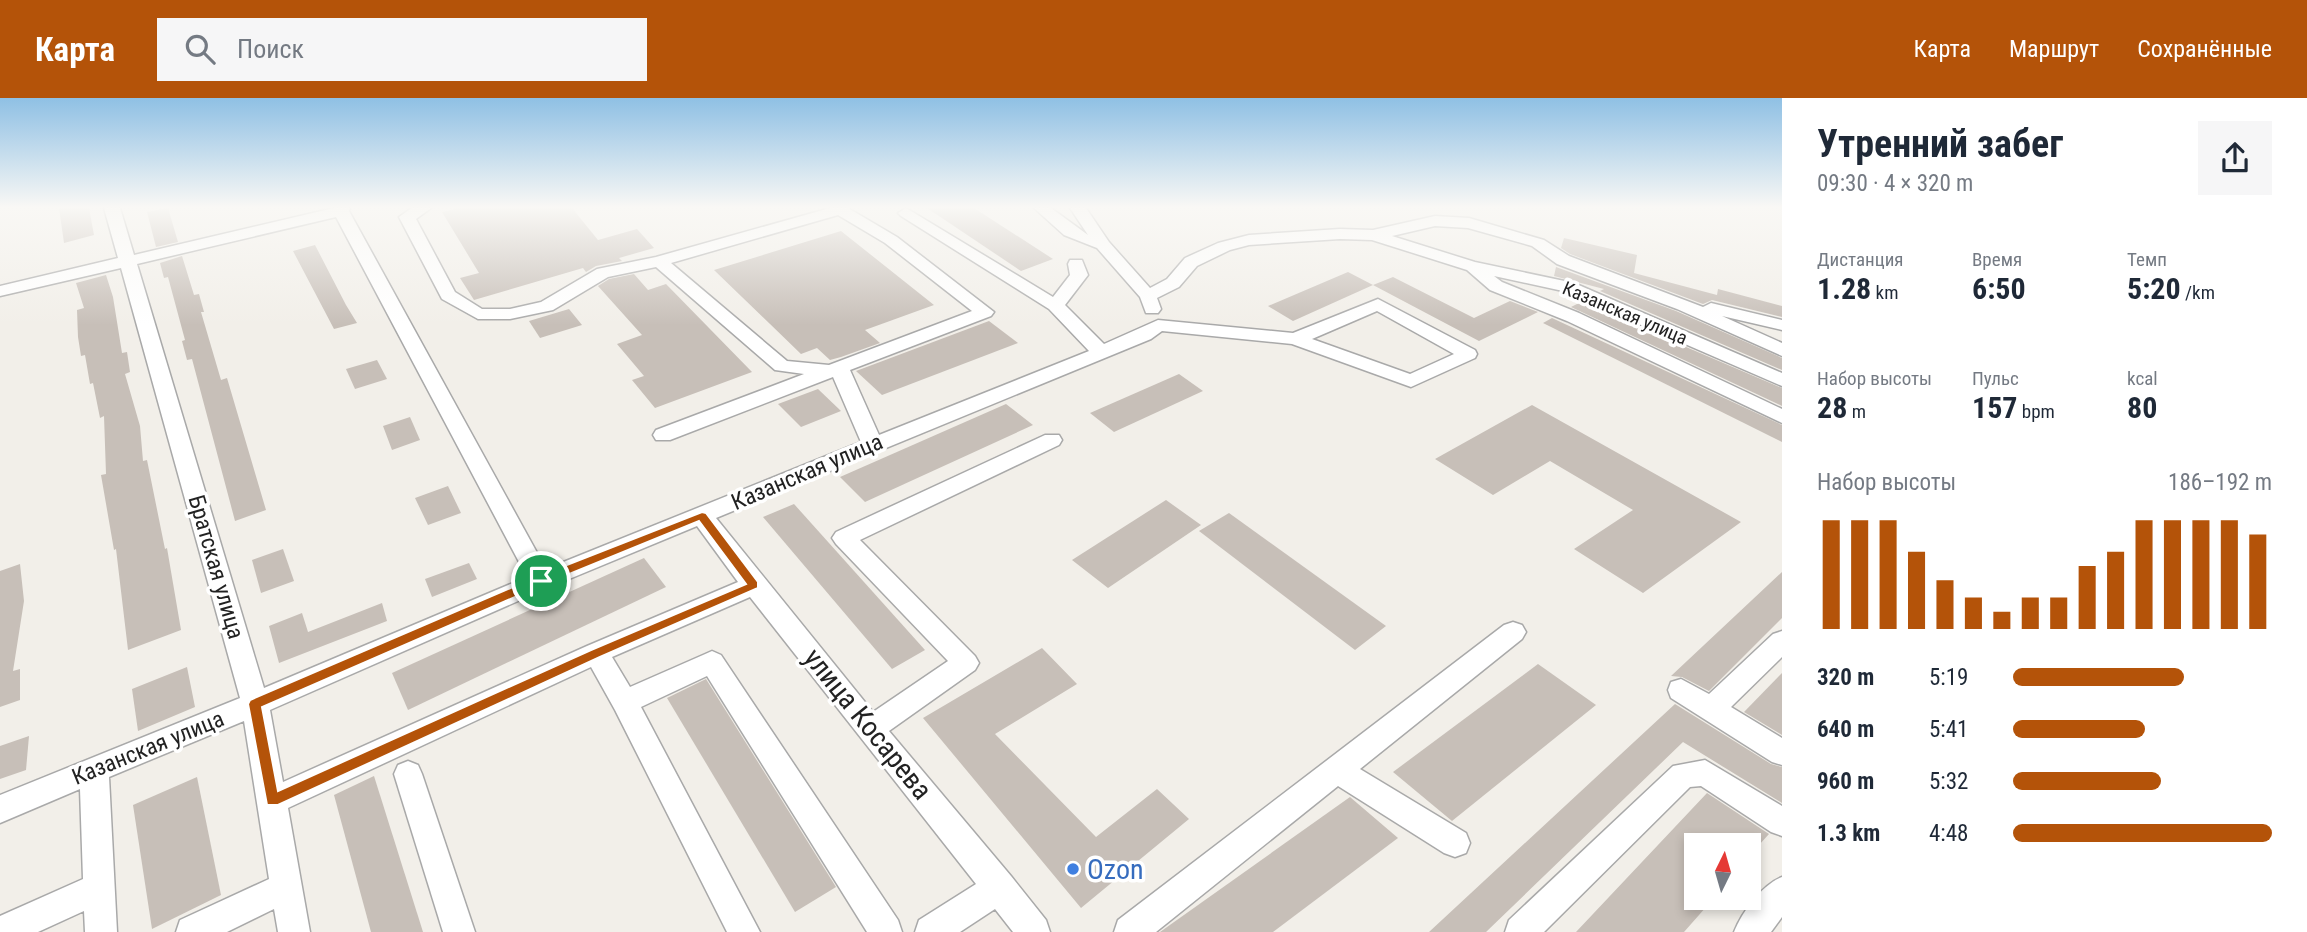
<!DOCTYPE html>
<html lang="ru">
<meta charset="utf-8">
<style>
:root{--surface:#fff;--page:#f6f6f7;--text:#1f2937;--muted:#747a83;--accent:#b45309}
body{margin:0;font-family:"Roboto Condensed",sans-serif;background:var(--page);color:var(--text);height:100vh;display:flex;flex-direction:column;font-size:26px;white-space:nowrap}
*{box-sizing:border-box;margin:0}
p{font-size:23px;color:var(--muted)}
.icon{flex:none;width:38px;height:38px;fill:none;stroke:currentColor;stroke-width:2;stroke-linecap:round;stroke-linejoin:round}
.map{position:relative;flex:1;overflow:hidden}
.drawer{display:flex;flex-direction:column;background:var(--surface);width:525px}
.drawer>*{flex:none}
.needle{width:46px;rotate:5deg}
.controls{position:absolute;left:1684px;top:735px;display:grid;gap:14px}
.controls a{display:grid;place-items:center;width:77px;height:77px;border-radius:0px;background:var(--surface);box-shadow:0 4px 10px #0003;font-size:35px}
.pin{position:absolute;display:grid;place-items:center;width:60px;height:60px;color:#fff;margin:-30px;border:4px solid #fff;border-radius:50%;box-shadow:0 2px 7px #0007}
.round{display:grid;place-items:center;flex:none;width:74px;height:74px;border-radius:0px;background:var(--page)}
.summary{display:flex;align-items:center;justify-content:space-between;height:119px;padding:0 35px}
h1{font-size:38px;font-weight:700;line-height:52px}
.figures{display:grid;grid-template-columns:repeat(3,1fr);gap:10px;height:119px;padding:7px 35px}
.figures div{display:grid;align-content:center}
.figures b{font-size:30px;font-weight:700}
.figures small{font-size:19px;font-weight:400}
.figures p{font-size:19px}
.chart{height:196px;padding:14px 35px}
.chart p{display:flex;justify-content:space-between}
.chart svg{width:100%;height:126px;margin-top:7px;stroke:var(--accent);stroke-width:6}
ul{padding:0 35px;list-style:none;font-size:23px}
li{display:grid;grid-template-columns:112px 84px 1fr;align-items:center;height:52px}
li i{height:18px;border-radius:9px;background:var(--accent)}
header{display:flex;align-items:center;gap:42px;box-sizing:border-box;height:98px;padding:0 35px;background:var(--accent);color:#fff}
header strong{font-size:33px}
nav{display:flex;gap:38px;margin-inline-start:auto;font-size:24px}
.search{width:490px;height:63px;background:var(--page);display:flex;align-items:center;gap:18px;box-sizing:border-box;padding:0 24px;border-radius:0px;color:var(--muted);font-size:26px}
main{display:flex;flex:1;min-height:0}
.map>svg:first-child{display:block}
</style>
<header>
<strong>Карта</strong>
<div class="search"><svg class="icon" aria-label="search" viewBox="0 0 24 24"><circle cx="10" cy="10" r="6"/><path d="M15 15l6 6"/></svg>Поиск</div>
<nav><a>Карта</a><a>Маршрут</a><a>Сохранённые</a></nav>
</header>
<main>
<div class="map">
<svg width="1782" height="834" viewBox="0 0 1782 834">
<rect width="100%" height="100%" fill="#f2efe9"/>
<g fill="#c7bfb8">
<path d="M59,110H89L94,137L64,145Z"/>
<path d="M168,110L178,144L156,149L147,114Z"/>
<path d="M460,110H572L598,142L637,131L654,150L619,160L622,163L596,168L586,174L583,170L474,202L460,180L479,175L442,114Z"/>
<path d="M927,110H974L1053,161L1021,173Z"/>
<path d="M841,133L934,207L865,232L880,245L841,259L830,262L817,250L801,256L714,172Z"/>
<path d="M1564,140L1637,157L1634,175L1717,197L1718,191L1782,208V219L1712,202L1703,206L1570,156L1561,150Z"/>
<path d="M315,147L346,207L357,225L334,231L293,153Z"/>
<path d="M182,158L194,197L199,196L204,214H201L221,282L227,280L266,412L235,423L192,261L187,262L182,243L185,242L168,179L164,180L160,165Z"/>
<path d="M1556,169L1676,213L1782,260V272L1600,193L1604,191L1554,178Z"/>
<path d="M1348,174L1373,187L1293,223L1268,208Z"/>
<path d="M634,176L648,192L666,186L752,274L655,310L632,282L644,278L617,246L642,237L598,188L609,181Z"/>
<path d="M106,177L113,199L122,255L127,254L130,274L125,276L140,328L143,363L147,362L165,451L167,450L181,532L128,552L116,451L114,452L101,377L106,376L104,318L100,320L93,285L90,286L85,257L81,258L78,239L77,212L84,210L76,185Z"/>
<path d="M1393,179L1474,220L1510,203L1538,214L1479,243L1373,187Z"/>
<path d="M1581,204L1782,290V308L1571,209Z"/>
<path d="M569,211L582,227L540,240L529,223Z"/>
<path d="M1552,220L1782,327V344L1543,225Z"/>
<path d="M989,223L1018,245L882,297L856,273Z"/>
<path d="M377,262L387,281L355,291L346,271Z"/>
<path d="M1179,276L1203,293L1114,334L1090,315Z"/>
<path d="M818,291L841,313L801,329L778,306Z"/>
<path d="M1006,306L1033,327L865,404L840,379Z"/>
<path d="M1532,307L1741,424L1643,495L1574,451L1633,412L1550,363L1493,397L1435,361Z"/>
<path d="M410,319L420,342L392,352L383,328Z"/>
<path d="M448,388L461,415L428,427L415,400Z"/>
<path d="M1166,402L1201,427L1108,490L1072,462Z"/>
<path d="M794,406L925,552L892,571L763,419Z"/>
<path d="M1229,415L1386,528L1355,552L1199,433Z"/>
<path d="M283,451L294,483L261,495L252,462Z"/>
<path d="M644,460L666,489L408,612L392,575Z"/>
<path d="M469,465L477,481L432,499L425,481Z"/>
<path d="M20,466L24,503L13,573L20,571V602L0,609V473Z"/>
<path d="M1782,474V520L1709,593L1682,579L1671,578Z"/>
<path d="M382,505L387,523L279,565L269,528L302,515L308,534Z"/>
<path d="M1042,550L1077,586L995,636L1096,739L1157,691L1189,721L1081,810L923,620Z"/>
<path d="M1538,566L1596,607L1452,723L1393,674Z"/>
<path d="M187,569L195,609L138,633L132,591Z"/>
<path d="M1782,575V637L1744,614Z"/>
<path d="M706,581L836,789L795,814L667,600Z"/>
<path d="M1675,606L1771,666L1782,669V705L1683,644L1486,834H1429Z"/>
<path d="M29,638L26,672L0,681V648Z"/>
<path d="M374,678L423,834H371L334,697Z"/>
<path d="M197,679L221,797L152,831L133,707Z"/>
<path d="M1707,695L1769,736L1759,747H1696V800H1714L1684,834H1576Z"/>
<path d="M1350,699L1398,740L1273,834H1160Z"/>
</g>
<g fill="none" stroke-linecap="round" stroke-linejoin="round">
<defs>
<g id="minor">
<path d="M104,110H120L134,157L334,110H350L349,113L546,471L861,344L833,279L670,342H656L653,337L656,332L804,276L775,272L656,169L608,179L553,212L510,221H478L442,201L399,119L412,110H431L416,121L455,194L482,211H510L541,204L597,171L656,159L830,110H848L897,139L994,214L991,218L850,272L879,337L1089,253L1049,211L901,118L898,115L906,110L1053,199L1070,177L1068,166L1070,162H1082L1088,177L1065,207L1104,246L1158,222L1293,235L1378,201L1475,252L1477,256L1475,260L1411,289L1292,246L1162,233L1151,241L716,420L873,614L948,563L836,446L832,440L836,434L1045,337H1059L1062,342L1059,347L860,442L975,558L979,565L975,572L889,633L1011,778L1046,822L1050,834H1013L995,811L960,834H915L919,822L976,786L750,499L612,559L630,589L703,557L712,553L721,557L898,822L902,834H867L707,578L641,609L760,834H727L615,612L591,569L288,710L310,834H278L274,811L227,834H176L180,822L269,781L244,623L109,679L117,834H85L84,813L38,834H0V818L83,781L80,691L0,725V697L240,600L121,170L0,198V188L118,160ZM838,117L885,145L972,213L829,267L787,263L671,165ZM336,119L527,479L264,590L137,166ZM1377,213L1454,256L1410,276L1312,241ZM697,428L738,484L587,548L283,684L270,612L550,489Z"/>
<path d="M1034,110H1051L1088,137L1070,110H1086L1109,144L1150,190L1167,181L1185,160L1218,145L1249,137L1340,131L1373,132L1435,118L1469,120L1544,142L1569,158L1703,209L1711,205L1782,222V232L1722,218L1782,245V258L1677,211L1557,166L1532,148L1468,130L1435,128L1392,138L1475,164L1574,185L1782,275V288L1563,193L1494,178L1502,184L1579,215L1782,311V325L1567,223L1490,192L1467,172L1372,142L1340,141L1249,147L1230,152L1197,168L1179,189L1157,200L1161,211L1158,215H1146L1140,199L1097,150L1064,137Z"/>
<path d="M1513,524L1522,527L1526,534L1522,541L1360,671L1466,735L1470,745L1466,755L1455,759L1444,755L1338,688L1156,834H1114L1118,822L1504,527Z"/>
<path d="M1782,533V559L1731,609L1782,640V667L1772,664L1671,600L1668,592L1671,584L1681,581L1709,596L1773,536Z"/>
<path d="M1705,662L1782,708V738L1771,734L1701,688L1690,689L1544,834H1505L1509,822L1673,668Z"/>
<path d="M408,663L418,667L422,676L475,834H443L394,676L398,667Z"/>
<path d="M1782,779V819L1771,834H1734C1742,814 1762,787 1782,779Z"/>
</g>
</defs>
<use href="#minor" stroke="#a9a9a9" stroke-width="3"/>
<use href="#minor" fill="#fff" fill-rule="evenodd"/>
</g>
<linearGradient id="sky" x2="0" y2="1"><stop stop-color="#8fc0e4"/><stop offset="0.48" stop-color="#f9f8f5"/><stop offset="1" stop-color="#f9f8f5" stop-opacity="0"/></linearGradient>
<rect width="1782" height="227" fill="url(#sky)"/>
<path fill="#b45309" stroke="#fff" stroke-width="2" fill-rule="evenodd" d="M702,414L706,415L758,484V490L600,559L278,707H267L248,606L250,602L536,479ZM699,423L746,486L591,552L278,693L262,609L545,486Z"/>
<circle fill="#3f7fe0" stroke="#fff" stroke-width="2.5" cx="1073" cy="771" r="7"/>
<g text-anchor="middle" dominant-baseline="central" stroke-width="7" stroke-linejoin="round" paint-order="stroke">
<g font-size="19" fill="#222" stroke="#fff">
<text transform="translate(1625 215) rotate(23)">Казанская улица</text>
</g>
<g font-size="23" fill="#222" stroke="#fff">
<text transform="translate(807 374) rotate(-23)">Казанская улица</text>
<text transform="translate(216 469) rotate(74)">Братская улица</text>
<text transform="translate(148 650) rotate(-22)">Казанская улица</text>
</g>
<g font-size="28" fill="#222" stroke="#fff">
<text transform="translate(868 626) rotate(51)">улица Косарева</text>
</g>
<g font-size="28" fill="#366cbe" stroke="#fff" text-anchor="start">
<text x="1087" y="771">Ozon</text>
</g>
</g>
</svg>
<div class="controls">
<a><svg class="needle" viewBox="-14 -14 28 28"><path d="M0-13l5 13h-10z" fill="#e53935"/><path d="M0 13l5-13h-10z" fill="#747a83"/></svg></a>
</div>
<div class="pin" style="left:541px;top:483px;background:#1e9e55"><svg class="icon" aria-label="arrive" viewBox="0 0 24 24"><path d="M6 21V4h12l-3 4 3 4H6"/></svg></div>
</div>
<section class="drawer">
<div class="summary"><div><h1>Утренний забег</h1><p>09:30 · 4 × 320 m</p></div><a class="round"><svg class="icon" aria-label="share" viewBox="0 0 24 24"><path d="M12 15V3M7 8l5-5 5 5M5 13v7h14v-7"/></svg></a></div>
<div class="figures">
<div><p>Дистанция</p><b>1.28<small> km</small></b></div>
<div><p>Время</p><b>6:50</b></div>
<div><p>Темп</p><b>5:20<small> /km</small></b></div>
</div>
<div class="figures">
<div><p>Набор высоты</p><b>28<small> m</small></b></div>
<div><p>Пульс</p><b>157<small> bpm</small></b></div>
<div><p>kcal</p><b>80</b></div>
</div>
<div class="chart"><p><span>Набор высоты</span>186–192 m</p>
<svg viewBox="0 0 160 44" preserveAspectRatio="none"><path d="M5 44V6M15 44V6M25 44V6M35 44V17M45 44V27M55 44V33M65 44V38M75 44V33M85 44V33M95 44V22M105 44V17M115 44V6M125 44V6M135 44V6M145 44V6M155 44V11"/></svg>
</div>
<ul>
<li><b>320 m</b>5:19<i style="width:66%"></i></li>
<li><b>640 m</b>5:41<i style="width:51%"></i></li>
<li><b>960 m</b>5:32<i style="width:57%"></i></li>
<li><b>1.3 km</b>4:48<i style="width:100%"></i></li>
</ul>
</section>
</main>
